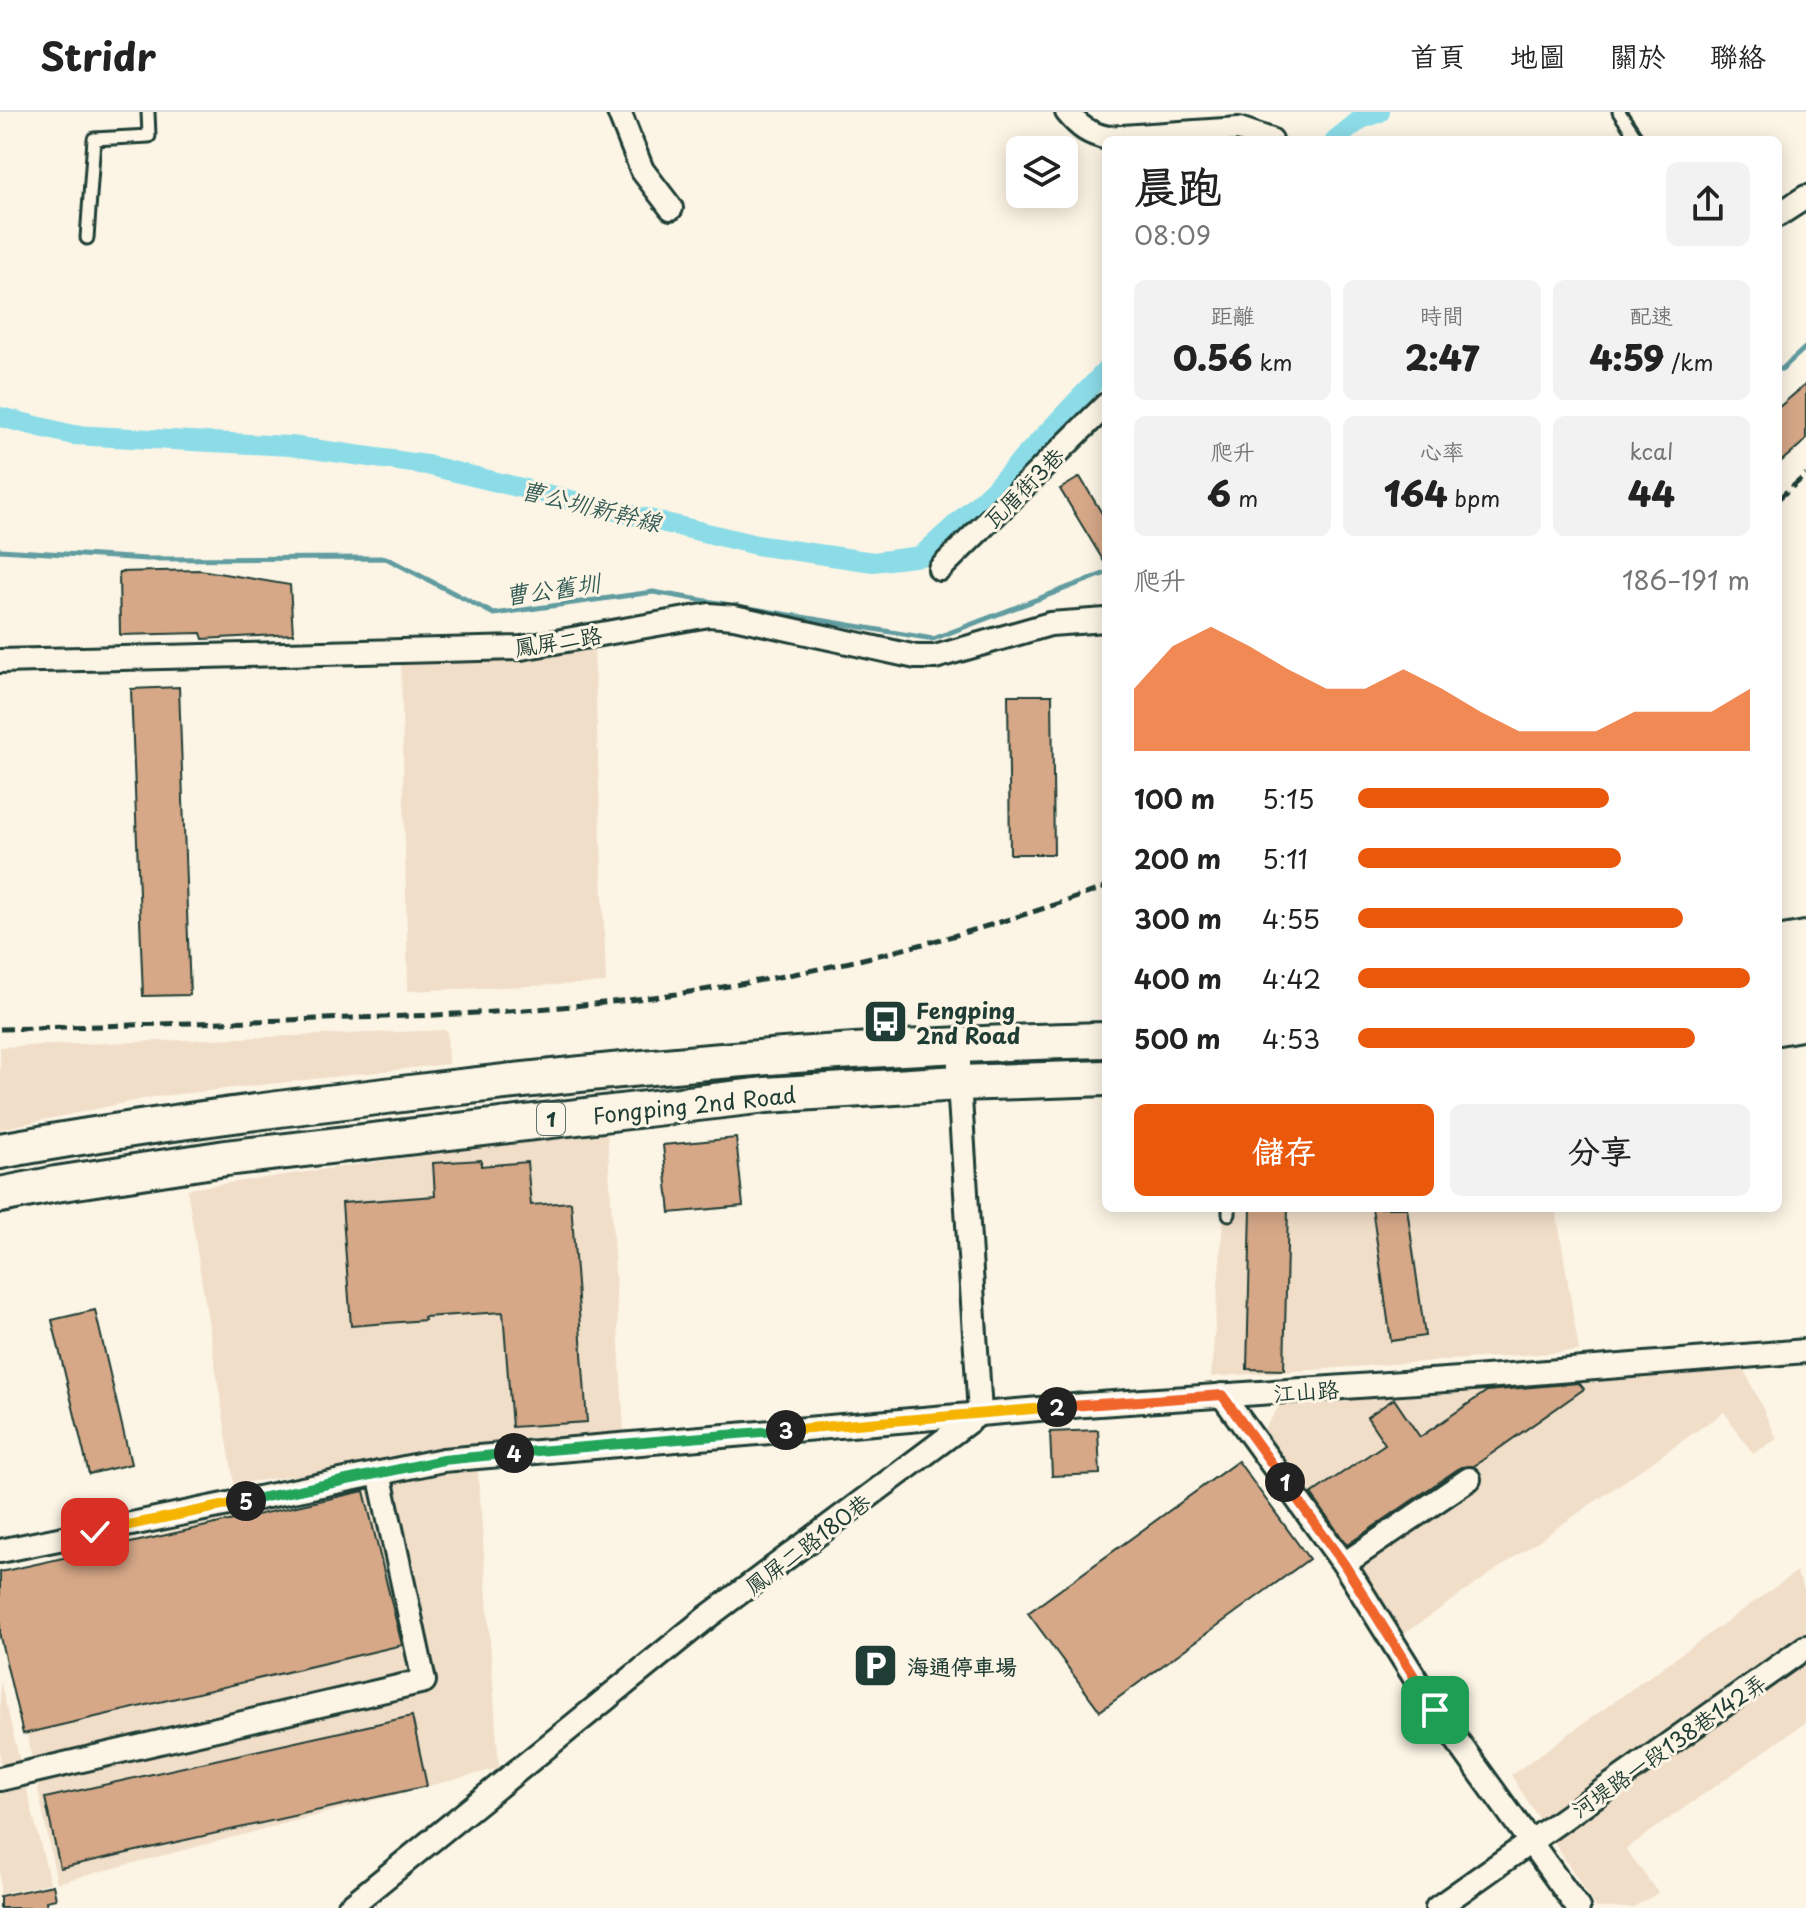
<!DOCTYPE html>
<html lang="zh-TW">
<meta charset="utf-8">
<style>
:root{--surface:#fff;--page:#f2f2f2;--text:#222;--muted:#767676;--line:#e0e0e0;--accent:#ea580c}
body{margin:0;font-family:"Playpen Sans","LXGW WenKai TC",sans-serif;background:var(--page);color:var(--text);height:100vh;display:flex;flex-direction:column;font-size:30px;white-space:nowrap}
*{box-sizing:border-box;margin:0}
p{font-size:26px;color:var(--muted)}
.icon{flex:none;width:44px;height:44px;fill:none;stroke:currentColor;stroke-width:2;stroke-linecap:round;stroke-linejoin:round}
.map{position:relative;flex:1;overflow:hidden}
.drawer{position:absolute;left:1102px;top:24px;width:680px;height:1076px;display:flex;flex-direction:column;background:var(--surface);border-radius:12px;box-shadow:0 4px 20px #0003}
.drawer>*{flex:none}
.controls{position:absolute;left:1006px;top:24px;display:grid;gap:16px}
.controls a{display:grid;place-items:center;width:72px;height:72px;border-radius:12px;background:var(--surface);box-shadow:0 4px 20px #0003;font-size:40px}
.pin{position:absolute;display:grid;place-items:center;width:68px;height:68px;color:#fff;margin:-34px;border-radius:16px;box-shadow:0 4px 12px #0006}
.km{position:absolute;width:40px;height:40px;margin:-20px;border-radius:50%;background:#222;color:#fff;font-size:22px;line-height:40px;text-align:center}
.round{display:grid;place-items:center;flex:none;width:84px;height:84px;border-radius:12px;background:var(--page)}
.head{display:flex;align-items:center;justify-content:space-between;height:136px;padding:0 32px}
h1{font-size:44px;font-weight:800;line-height:60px}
.metrics{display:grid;grid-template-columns:repeat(3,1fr);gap:12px;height:136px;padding:8px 32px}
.metrics div{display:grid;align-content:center;border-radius:12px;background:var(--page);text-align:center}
.metrics b{font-size:34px;font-weight:800}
.metrics small{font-size:22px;font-weight:400}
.metrics p{font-size:22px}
.chart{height:224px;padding:16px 32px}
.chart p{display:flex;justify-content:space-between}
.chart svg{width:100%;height:144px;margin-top:8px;fill:var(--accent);opacity:.7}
.action{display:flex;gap:16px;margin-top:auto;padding:16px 32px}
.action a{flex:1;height:92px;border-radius:12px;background:var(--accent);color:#fff;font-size:32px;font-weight:800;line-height:92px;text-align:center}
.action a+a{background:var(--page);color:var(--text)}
ul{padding:0 32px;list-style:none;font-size:26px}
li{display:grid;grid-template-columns:128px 96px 1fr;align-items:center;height:60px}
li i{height:20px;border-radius:10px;background:var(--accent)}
header{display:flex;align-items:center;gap:48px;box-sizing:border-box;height:112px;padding:0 40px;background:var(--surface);border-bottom:2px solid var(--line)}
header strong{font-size:38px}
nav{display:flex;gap:44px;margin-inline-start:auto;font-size:28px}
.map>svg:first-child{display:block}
</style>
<header>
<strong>Stridr</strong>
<nav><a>首頁</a><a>地圖</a><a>關於</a><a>聯絡</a></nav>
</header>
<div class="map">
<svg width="1806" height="1796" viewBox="0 0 1806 1796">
<rect width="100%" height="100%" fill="#fcf5e5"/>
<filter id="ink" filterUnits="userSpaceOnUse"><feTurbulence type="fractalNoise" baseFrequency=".0125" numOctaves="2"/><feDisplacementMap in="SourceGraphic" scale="16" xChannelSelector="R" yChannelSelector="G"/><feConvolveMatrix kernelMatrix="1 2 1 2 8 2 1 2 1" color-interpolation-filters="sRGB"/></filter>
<g filter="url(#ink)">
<g fill="#f1dec9">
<path d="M594,533L606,871L408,879L401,551Z"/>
<path d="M447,918L448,952L153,985L0,1017V935Z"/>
<path d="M607,1017L624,1320L234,1372L187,1077Z"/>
<path d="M1224,1096H1556L1579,1239L1211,1265Z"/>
<path d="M1742,1253L1777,1327L1753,1342L1724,1300L1404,1522L1264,1317L1282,1290Z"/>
<path d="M478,1358L499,1656L57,1771L0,1490V1460L406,1364Z"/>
<path d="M1796,1460L1806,1480V1610L1626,1737L1658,1781L1632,1796H1596L1511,1663Z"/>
<path d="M0,1568L50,1771L0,1782Z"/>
</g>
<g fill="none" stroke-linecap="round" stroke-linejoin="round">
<g stroke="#609ca0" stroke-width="5">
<path d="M1359,0L1361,7"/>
<path d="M1778,257H1782L1806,235"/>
<path d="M0,438L146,447L386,446L494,502L653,480L933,527L1106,461"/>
</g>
<g stroke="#8cdce8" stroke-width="20">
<path d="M1335,28L1361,7L1380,0"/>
<path d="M0,305L73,323L291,334L427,353L756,433L873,450L921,444L991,380L1106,258"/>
</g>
</g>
<g fill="#d6a888" stroke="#1f3d34" stroke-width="2">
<path d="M1806,272V328L1778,352V296Z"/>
<path d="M1080,365L1106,408V453L1060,377Z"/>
<path d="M200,458L290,473L293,522L203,527L201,521L120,523L119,460Z"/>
<path d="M179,575L190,883L143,884L131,577Z"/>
<path d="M1008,583H1052L1054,742H1010Z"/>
<path d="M736,1026L743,1094L670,1101L663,1033Z"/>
<path d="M481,1048V1054L527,1050L531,1093L571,1090L587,1310L512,1315L503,1200L424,1205L425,1208L351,1214L342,1091L435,1084L433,1051Z"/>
<path d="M1251,1096H1288L1284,1258L1247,1257Z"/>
<path d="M1372,1096H1407L1425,1224L1391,1229Z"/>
<path d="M95,1198L131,1352L89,1362L52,1208Z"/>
<path d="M1579,1271L1584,1277L1474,1354L1461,1355L1347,1433L1311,1382L1385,1332L1367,1305L1394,1287L1420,1325L1487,1279Z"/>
<path d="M1098,1318L1100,1362L1052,1364L1050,1320Z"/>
<path d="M1238,1349L1309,1447L1100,1599L1028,1501Z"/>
<path d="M364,1379L402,1533L23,1622L0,1525V1460Z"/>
<path d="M412,1604L427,1674L60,1756L45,1686Z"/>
<path d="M53,1773L56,1787L46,1789L47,1796H0V1784Z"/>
</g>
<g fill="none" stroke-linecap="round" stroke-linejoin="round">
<defs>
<g id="lane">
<path d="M1619,0L1638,28"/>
<path d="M87,126L94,27L149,24L148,0"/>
<path d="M1229,1096V1102"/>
</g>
<g id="street">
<path d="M619,0L642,58L671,96"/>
<path d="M1067,0C1079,15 1089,22 1108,26L1239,17L1271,28"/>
<path d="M1778,103L1806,85"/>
<path d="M940,457L1106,293"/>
<path d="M0,549L521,536L709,503L734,505L916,545H935L1050,512L1106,508"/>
<path d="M1222,1283L1344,1452L1435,1598L1578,1796"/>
<path d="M0,1439L443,1348L1085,1293L1460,1267L1806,1239"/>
<path d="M1344,1452L1469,1367"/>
<path d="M0,1667L424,1569L379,1361"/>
<path d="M348,1796L706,1506L980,1301L959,971V931"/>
<path d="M1437,1796L1806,1535"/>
</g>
<g id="primary">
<path d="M1778,832L1806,827"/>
<path d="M1778,858L1806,853"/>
<path d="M1778,887L1806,881"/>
<path d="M1778,915L1806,910"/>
<path d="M0,1039C125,1016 251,1000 377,985C619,955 862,933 1106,928"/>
<path d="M0,1083L56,1072L226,1046L766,983L959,971L1106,966"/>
</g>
</defs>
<use href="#lane" stroke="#1f3d34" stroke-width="17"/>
<use href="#street" stroke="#1f3d34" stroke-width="28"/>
<use href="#primary" stroke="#1f3d34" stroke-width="40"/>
<use href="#lane" stroke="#fcf5e5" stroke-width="11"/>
<use href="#street" stroke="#fcf5e5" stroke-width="22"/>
<use href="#primary" stroke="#fcf5e5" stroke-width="34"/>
<g stroke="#1f3d34" stroke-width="5" stroke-dasharray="12 6" stroke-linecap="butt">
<path d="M1778,387L1806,363"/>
<path d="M0,917C107,914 214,910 321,907C418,904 515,901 611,890C780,872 947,832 1106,775"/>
</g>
</g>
</g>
<g fill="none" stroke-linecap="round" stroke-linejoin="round" filter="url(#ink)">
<defs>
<path id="split-1" d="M1285,1370L1344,1452L1435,1598"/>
<path id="split-2" d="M1057,1295L1222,1283L1285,1370"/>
<path id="split-3" d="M786,1318L1057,1295"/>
<path id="split-4" d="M514,1341L786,1318"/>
<path id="split-5" d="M246,1389L443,1348L514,1341"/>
<path id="split-6" d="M95,1420L246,1389"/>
</defs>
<use href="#split-1" stroke="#fff" stroke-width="16"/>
<use href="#split-2" stroke="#fff" stroke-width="16"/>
<use href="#split-3" stroke="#fff" stroke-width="16"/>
<use href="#split-4" stroke="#fff" stroke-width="16"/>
<use href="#split-5" stroke="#fff" stroke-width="16"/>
<use href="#split-6" stroke="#fff" stroke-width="16"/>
<use href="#split-1" stroke="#f0652b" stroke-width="10"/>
<use href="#split-2" stroke="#f0652b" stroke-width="10"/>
<use href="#split-3" stroke="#f5b400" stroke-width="10"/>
<use href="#split-4" stroke="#22a559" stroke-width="10"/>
<use href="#split-5" stroke="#22a559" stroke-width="10"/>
<use href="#split-6" stroke="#f5b400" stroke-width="10"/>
</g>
<defs>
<symbol id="bus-square" viewBox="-11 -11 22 22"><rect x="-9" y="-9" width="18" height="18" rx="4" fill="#1f3d34" stroke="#fcf5e5"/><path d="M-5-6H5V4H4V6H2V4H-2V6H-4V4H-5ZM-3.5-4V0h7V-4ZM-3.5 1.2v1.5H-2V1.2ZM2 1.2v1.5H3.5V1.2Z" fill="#fff"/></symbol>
<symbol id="parking-square" viewBox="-11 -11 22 22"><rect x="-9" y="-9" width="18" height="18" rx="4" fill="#1f3d34" stroke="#fcf5e5"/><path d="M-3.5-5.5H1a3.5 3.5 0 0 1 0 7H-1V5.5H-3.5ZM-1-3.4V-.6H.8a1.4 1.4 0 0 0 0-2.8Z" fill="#fff"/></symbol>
</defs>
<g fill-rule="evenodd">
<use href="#bus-square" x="860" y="884" width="51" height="51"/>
<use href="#parking-square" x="850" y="1528" width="51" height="51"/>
</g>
<g text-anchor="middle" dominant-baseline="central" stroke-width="6" stroke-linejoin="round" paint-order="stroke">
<rect fill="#fcf5e5" stroke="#617469" stroke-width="2" x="537" y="991" width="28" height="32" rx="6"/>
<g font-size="20" font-weight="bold" fill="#1f3d34">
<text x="551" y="1007">1</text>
</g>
<g font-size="22" fill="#1f3d34" stroke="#fcf5e5">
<text transform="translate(1023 375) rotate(-45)">瓦厝街3巷</text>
<text transform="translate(558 528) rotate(-9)">鳳屏二路</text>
<text transform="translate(694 992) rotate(-6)">Fongping 2nd Road</text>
<text transform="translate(1306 1278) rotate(-4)">江山路</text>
<text transform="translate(807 1431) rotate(-37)">鳳屏二路180巷</text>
<text transform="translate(1668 1633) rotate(-35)">河堤路一段138巷142弄</text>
</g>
<g font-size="22" font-weight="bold" fill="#1f3d34" stroke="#fcf5e5" text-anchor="start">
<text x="916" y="897">Fengping<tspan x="916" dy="25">2nd Road</tspan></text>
<text x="907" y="1553">海通停車場</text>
</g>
<g font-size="24" font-style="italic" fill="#355d58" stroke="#fcf5e5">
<text transform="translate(591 393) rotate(14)">曹公圳新幹線</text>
<text transform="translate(552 476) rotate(-8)">曹公舊圳</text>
</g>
</g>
</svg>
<div class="controls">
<a><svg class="icon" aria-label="layers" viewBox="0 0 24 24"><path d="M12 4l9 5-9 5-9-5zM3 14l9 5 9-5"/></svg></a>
</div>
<div class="pin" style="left:1435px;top:1598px;background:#1e9e55"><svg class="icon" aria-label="arrive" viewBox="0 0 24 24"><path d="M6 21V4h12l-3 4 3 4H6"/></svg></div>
<div class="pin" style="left:95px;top:1420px;background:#d93025"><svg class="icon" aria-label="check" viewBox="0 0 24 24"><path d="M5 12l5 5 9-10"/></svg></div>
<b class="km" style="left:1285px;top:1370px">1</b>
<b class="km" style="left:1057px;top:1295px">2</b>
<b class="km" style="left:786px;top:1318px">3</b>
<b class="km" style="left:514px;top:1341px">4</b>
<b class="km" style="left:246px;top:1389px">5</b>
<section class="drawer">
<div class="head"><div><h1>晨跑</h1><p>08:09</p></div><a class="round"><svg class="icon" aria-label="share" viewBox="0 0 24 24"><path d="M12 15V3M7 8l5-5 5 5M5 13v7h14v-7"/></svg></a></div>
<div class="metrics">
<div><p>距離</p><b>0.56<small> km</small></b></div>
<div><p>時間</p><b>2:47</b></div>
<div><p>配速</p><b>4:59<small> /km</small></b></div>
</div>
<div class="metrics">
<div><p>爬升</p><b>6<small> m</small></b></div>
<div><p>心率</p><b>164<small> bpm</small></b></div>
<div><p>kcal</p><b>44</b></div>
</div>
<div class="chart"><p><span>爬升</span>186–191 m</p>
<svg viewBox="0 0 160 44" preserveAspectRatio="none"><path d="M0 44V25L10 12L20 6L30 12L40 19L50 25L60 25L70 19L80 25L90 32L100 38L110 38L120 38L130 32L140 32L150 32L160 25V44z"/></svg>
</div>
<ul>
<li><b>100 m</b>5:15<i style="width:64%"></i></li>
<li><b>200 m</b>5:11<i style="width:67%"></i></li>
<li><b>300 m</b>4:55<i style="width:83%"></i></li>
<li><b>400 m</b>4:42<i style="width:100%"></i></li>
<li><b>500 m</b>4:53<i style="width:86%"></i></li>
</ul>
<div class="action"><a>儲存</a><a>分享</a></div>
</section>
</div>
